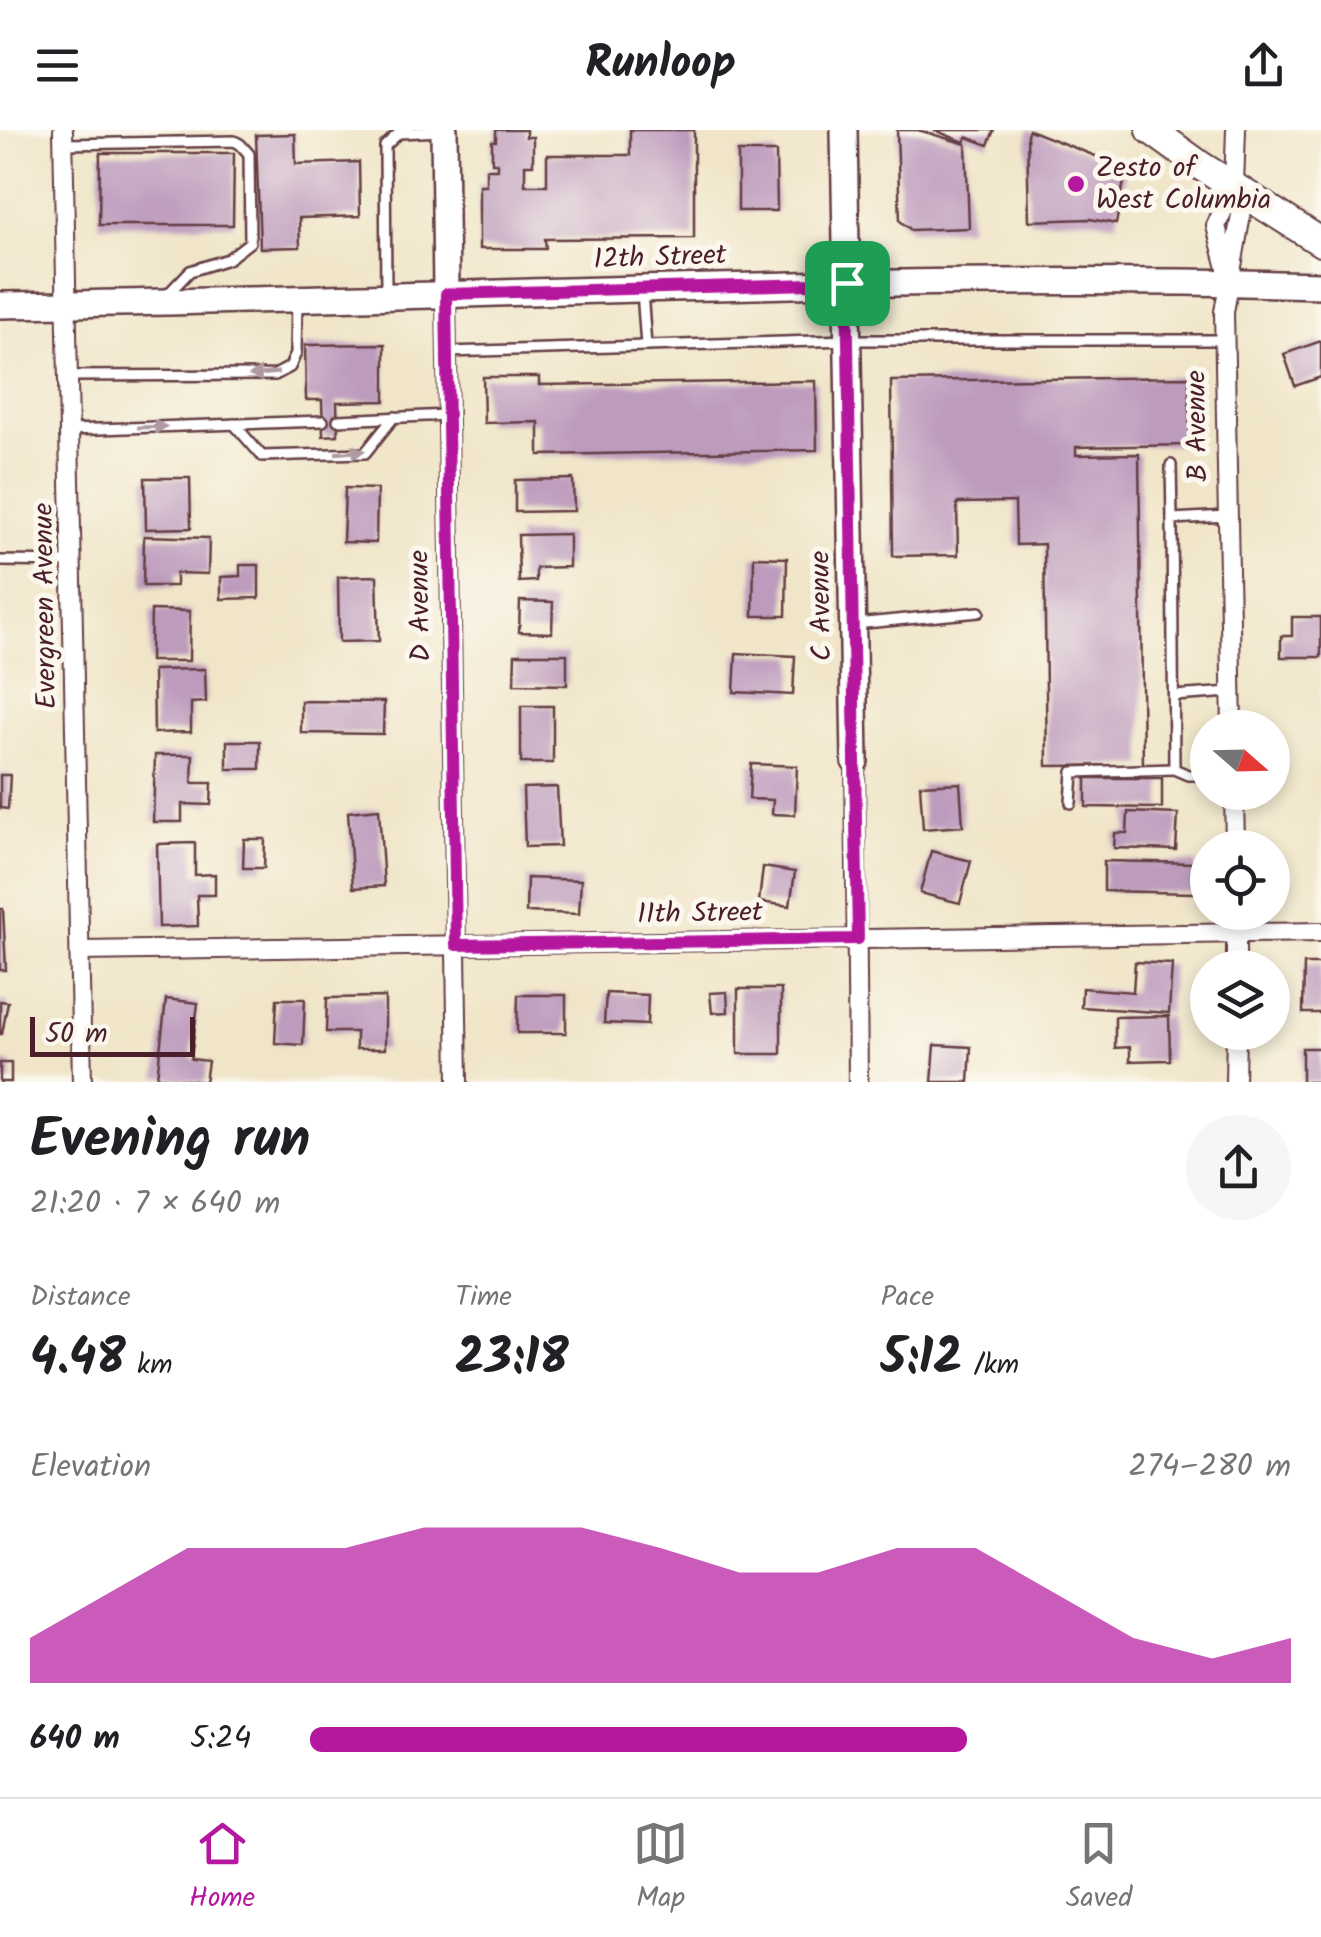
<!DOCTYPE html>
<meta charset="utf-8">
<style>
:root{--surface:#fff;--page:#f6f6f6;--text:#202124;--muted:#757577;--line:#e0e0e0;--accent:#b5179e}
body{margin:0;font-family:Kalam,sans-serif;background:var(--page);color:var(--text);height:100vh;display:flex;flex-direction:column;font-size:38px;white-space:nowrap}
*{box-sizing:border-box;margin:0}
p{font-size:32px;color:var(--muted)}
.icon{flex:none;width:55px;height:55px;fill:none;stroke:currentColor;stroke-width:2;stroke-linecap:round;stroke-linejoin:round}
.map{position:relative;height:952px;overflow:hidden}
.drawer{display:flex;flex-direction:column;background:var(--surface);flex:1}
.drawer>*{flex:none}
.needle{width:65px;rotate:110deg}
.fabs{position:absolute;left:1190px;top:580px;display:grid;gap:20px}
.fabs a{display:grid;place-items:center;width:100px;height:100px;border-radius:50%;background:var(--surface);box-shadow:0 5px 15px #0003;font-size:50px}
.scale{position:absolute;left:30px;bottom:25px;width:165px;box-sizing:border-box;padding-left:10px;border:5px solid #4a1f2b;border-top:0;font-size:28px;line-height:35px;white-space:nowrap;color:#4a1f2b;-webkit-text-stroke:8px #fbf7ec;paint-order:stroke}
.pin{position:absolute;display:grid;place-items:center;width:85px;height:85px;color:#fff;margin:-42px;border-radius:20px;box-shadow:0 5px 15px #0006}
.round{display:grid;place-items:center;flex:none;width:105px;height:105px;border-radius:52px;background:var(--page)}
.summary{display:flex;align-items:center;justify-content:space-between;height:170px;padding:0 30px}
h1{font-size:55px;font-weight:700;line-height:75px}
.figures{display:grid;grid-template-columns:repeat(3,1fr);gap:15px;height:170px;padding:10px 30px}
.figures div{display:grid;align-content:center}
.figures b{font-size:50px;font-weight:700}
.figures small{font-size:28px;font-weight:400}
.figures p{font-size:28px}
.chart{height:280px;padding:20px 30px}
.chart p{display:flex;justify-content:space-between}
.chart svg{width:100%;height:180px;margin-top:10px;fill:var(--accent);opacity:.7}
ul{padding:0 30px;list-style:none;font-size:32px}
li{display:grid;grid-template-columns:160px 120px 1fr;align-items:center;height:75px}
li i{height:25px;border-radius:12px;background:var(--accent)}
header{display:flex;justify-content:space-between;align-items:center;height:130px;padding:0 30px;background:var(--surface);font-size:45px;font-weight:700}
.tabs{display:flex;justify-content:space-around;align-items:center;height:140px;border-top:2px solid var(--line);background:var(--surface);font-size:28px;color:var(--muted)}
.tabs a{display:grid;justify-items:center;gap:5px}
.tabs .selected{color:var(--accent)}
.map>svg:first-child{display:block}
</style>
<header><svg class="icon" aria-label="menu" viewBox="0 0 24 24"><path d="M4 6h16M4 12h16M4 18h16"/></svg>Runloop<svg class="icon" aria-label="share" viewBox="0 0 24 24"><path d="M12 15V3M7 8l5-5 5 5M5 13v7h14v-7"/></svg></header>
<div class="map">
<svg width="1321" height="952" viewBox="0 0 1321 952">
<rect width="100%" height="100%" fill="#fbf7ec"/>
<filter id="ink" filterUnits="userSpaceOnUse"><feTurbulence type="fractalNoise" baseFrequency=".01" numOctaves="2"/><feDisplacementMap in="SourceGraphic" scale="20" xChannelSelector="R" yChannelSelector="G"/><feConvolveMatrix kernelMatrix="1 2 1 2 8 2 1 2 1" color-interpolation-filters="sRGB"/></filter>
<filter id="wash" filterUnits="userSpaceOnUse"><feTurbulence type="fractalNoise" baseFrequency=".0048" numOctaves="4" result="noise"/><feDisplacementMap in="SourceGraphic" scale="40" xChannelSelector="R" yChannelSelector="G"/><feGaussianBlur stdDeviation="2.25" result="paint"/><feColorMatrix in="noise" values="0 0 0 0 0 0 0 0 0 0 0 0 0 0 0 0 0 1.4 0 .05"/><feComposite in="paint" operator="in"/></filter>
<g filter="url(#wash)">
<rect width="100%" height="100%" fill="#f0e5c8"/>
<g id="blocks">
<g fill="#bd9bbd">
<path d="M496,0H526V7H533V35H525V55H547V25H630V0H694V108L545,109L546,119H479V55H486V39H497V33H492V11H496Z"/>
<path d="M897,0H918L966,14L969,98L911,100L900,91Z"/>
<path d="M934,0H994L988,15L967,7L964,12Z"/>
<path d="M1029,0L1121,36L1125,46L1116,94L1090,89L1029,91L1027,4Z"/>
<path d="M295,4L296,34L359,32L360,86L299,88L300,117L260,118L256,5Z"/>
<path d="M738,22H776L777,81H738Z"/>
<path d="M100,23H234L233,95H99Z"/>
<path d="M1321,211V247L1295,256L1284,224Z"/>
<path d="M385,214V271L337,272L338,305L323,306L322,270H306L305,215Z"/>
<path d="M483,247H539V255L816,251L817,320L539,325V292L484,293Z"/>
<path d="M1189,247L1190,315L1076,317V325L1139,324L1143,635L1047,636L1044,414L1016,415L1015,372L957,373L958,425L893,426L891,251Z"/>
<path d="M145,348H190L191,398L146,399Z"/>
<path d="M573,349L574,381L515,382V350Z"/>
<path d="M345,358L377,359L376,413L343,412Z"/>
<path d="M569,404V437L536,438V451L519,452L518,405Z"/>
<path d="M144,406L209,408L208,444L176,443V456H143Z"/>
<path d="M754,427L787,428L786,486H753Z"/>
<path d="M240,435H259V468L221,469V447L240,446Z"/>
<path d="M377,446L379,511L339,512L338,447Z"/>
<path d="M520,471L553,472L552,503L519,502Z"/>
<path d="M151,480L190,481L189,531H150Z"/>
<path d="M1292,487H1321V527H1281V506H1292Z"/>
<path d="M736,523L795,526L793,565L734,562Z"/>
<path d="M515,524H567V555L514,554Z"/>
<path d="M205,539L206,572L191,573V602L154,603L153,540Z"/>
<path d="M301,571L384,572L383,604L301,603Z"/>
<rect x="521" y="576" width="32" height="57"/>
<rect x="227" y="611" width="33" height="28"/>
<path d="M155,625H193L192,653H212L211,675L182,674V692H153Z"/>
<path d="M751,634L797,636L795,685L772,684L773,670L749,669Z"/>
<path d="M0,645H10L8,679L0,678Z"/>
<path d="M1086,648H1162V678L1086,677Z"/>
<path d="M960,653L963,696L923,699L920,655Z"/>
<path d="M557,657L560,716L525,717L523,658Z"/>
<path d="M379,679L384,756L353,758L348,682Z"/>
<path d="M1128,682L1178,684L1176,720L1114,718L1115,703H1127Z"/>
<path d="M244,709H265L264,738H243Z"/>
<path d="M195,713V745L215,744V765H197L198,796L159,797L157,714Z"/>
<path d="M931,721L971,731L960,773L920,763Z"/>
<path d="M1104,731L1196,733L1195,763L1104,761Z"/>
<path d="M763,737L795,742L790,776L759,772Z"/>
<path d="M527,748L581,750L579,784L526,782Z"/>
<path d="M0,779H3L6,840H0Z"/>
<path d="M1135,832L1172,834L1169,883L1081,877L1082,858L1133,862Z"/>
<path d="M1304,834H1321V883H1303Z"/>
<rect x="738" y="859" width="43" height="65"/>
<path d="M727,862L728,882L712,883L710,863Z"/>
<path d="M606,863L648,865L647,895L604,893Z"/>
<path d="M518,865H566V903H517Z"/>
<path d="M385,867V919H356V902H326L327,868Z"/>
<path d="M166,869L198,873L191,929L208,931L205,952L157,947Z"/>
<path d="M277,869H305L303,915L275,913Z"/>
<path d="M0,871L8,872L2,904H0Z"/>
<path d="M1169,886L1170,930L1130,931V917L1115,918V887Z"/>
<path d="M935,915L971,917L969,952H932Z"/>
<rect x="1302" y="918" width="19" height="34"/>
<rect x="0" y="933" width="11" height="19"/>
</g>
</g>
</g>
<g filter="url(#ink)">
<use href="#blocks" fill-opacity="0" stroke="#633d43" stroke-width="2.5"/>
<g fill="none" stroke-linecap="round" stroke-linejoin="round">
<defs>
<g id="lane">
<path d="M64,14L234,11L240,14L249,24L250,112L228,129L190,141L165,167"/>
<path d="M386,164L385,16L399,3L441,1"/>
<path d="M646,216L848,210H1223"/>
<path d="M447,222L646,216L642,161"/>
<path d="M69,246L275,245L290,237L296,223L297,170"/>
<path d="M338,290L448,285"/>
<path d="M234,294L262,326L365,323L394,287"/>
<path d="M70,300L323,291"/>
<path d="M1171,335L1172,389"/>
<path d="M0,431L73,432"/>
<path d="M855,494L979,482"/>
<path d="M1174,566L1231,562"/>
<path d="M1208,645H1188L1174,639L1172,389L1227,386"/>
<path d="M1071,673L1073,642L1174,639"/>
</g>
<g id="street">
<path d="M63,0L82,952"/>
<path d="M1228,142L1216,96L1234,55L1236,0"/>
<path d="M446,163L458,952"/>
<path d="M1232,598L1224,182L1242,79L1234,56"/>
<path d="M855,631L858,952"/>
<path d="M1234,662L1235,718"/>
<path d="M1236,782V838"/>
<path d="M80,821L1321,802"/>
<path d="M1235,952L1236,902"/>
</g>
<g id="secondary">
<path d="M444,0L446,163"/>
<path d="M844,0L855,631"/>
<path d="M0,175C440,170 881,142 1321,155"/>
</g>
<path id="primary" d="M1151,0L1201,36L1321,112"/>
</defs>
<use href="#lane" stroke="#633d43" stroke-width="14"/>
<use href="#street" stroke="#633d43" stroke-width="22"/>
<use href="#secondary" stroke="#633d43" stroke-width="30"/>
<use href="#primary" stroke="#633d43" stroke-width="32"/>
<use href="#lane" stroke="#fff" stroke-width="9"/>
<use href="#street" stroke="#fff" stroke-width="18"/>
<use href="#secondary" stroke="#fff" stroke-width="25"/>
<use href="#primary" stroke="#fff" stroke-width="28"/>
</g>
<defs><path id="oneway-solid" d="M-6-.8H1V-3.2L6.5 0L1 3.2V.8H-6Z" transform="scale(2.5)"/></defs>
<g fill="#ae9aa0">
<use href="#oneway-solid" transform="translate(264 244) rotate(174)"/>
<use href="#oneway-solid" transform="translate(152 297) rotate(-2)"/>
<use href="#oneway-solid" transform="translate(350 322) rotate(-5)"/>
</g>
</g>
<g fill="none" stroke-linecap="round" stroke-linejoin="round" filter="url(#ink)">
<defs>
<path id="route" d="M847,153L858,809L456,815L446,164Z"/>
</defs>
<use href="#route" stroke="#fff" stroke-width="20"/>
<use href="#route" stroke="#b5179e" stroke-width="12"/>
</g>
<circle fill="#b5179e" stroke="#fbf7ec" stroke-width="4" cx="1076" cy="54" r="10"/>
<g text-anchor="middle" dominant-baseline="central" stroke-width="10" stroke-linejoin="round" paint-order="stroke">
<g font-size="28" fill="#4a1f2b" stroke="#fbf7ec" text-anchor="start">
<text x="1096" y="38">Zesto of<tspan x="1096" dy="32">West Columbia</tspan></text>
</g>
<g font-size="28" fill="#4a1f2b" stroke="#fbf7ec">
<text transform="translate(660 128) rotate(-2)">12th Street</text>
<text transform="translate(1198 296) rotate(-91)">B Avenue</text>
<text transform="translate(46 476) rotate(-91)">Evergreen Avenue</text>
<text transform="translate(421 476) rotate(-91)">D Avenue</text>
<text transform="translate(822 476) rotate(-91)">C Avenue</text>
<text transform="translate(700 784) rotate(-1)">11th Street</text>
</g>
</g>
</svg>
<div class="fabs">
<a><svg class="needle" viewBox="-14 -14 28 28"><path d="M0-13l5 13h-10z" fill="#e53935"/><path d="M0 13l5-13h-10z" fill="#757577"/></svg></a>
<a><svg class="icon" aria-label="locate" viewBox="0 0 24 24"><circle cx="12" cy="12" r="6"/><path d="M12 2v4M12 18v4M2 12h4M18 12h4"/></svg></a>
<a><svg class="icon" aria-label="layers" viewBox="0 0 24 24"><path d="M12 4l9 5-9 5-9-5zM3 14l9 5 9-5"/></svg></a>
</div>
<div class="scale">50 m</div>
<div class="pin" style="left:847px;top:153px;background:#1e9e55"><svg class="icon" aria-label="arrive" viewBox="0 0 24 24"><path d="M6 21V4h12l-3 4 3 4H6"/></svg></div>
</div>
<section class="drawer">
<div class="summary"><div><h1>Evening run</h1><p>21:20 · 7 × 640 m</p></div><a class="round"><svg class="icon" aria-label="share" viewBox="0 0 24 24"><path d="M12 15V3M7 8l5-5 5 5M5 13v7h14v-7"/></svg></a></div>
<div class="figures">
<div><p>Distance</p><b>4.48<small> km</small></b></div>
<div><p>Time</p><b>23:18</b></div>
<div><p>Pace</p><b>5:12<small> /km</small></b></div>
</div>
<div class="chart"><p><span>Elevation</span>274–280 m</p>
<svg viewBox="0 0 160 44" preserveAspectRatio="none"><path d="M0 44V33L10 22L20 11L30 11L40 11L50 6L60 6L70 6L80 11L90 17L100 17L110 11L120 11L130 22L140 33L150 38L160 33V44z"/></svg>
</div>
<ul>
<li><b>640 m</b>5:24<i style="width:67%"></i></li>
</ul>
</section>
<nav class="tabs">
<a class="selected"><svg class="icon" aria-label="home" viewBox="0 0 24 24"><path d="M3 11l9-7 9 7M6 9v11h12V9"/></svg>Home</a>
<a><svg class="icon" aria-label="map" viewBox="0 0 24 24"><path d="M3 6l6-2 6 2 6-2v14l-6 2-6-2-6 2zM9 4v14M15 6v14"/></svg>Map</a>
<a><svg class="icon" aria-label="saved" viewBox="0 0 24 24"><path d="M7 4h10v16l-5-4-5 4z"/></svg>Saved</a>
</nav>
